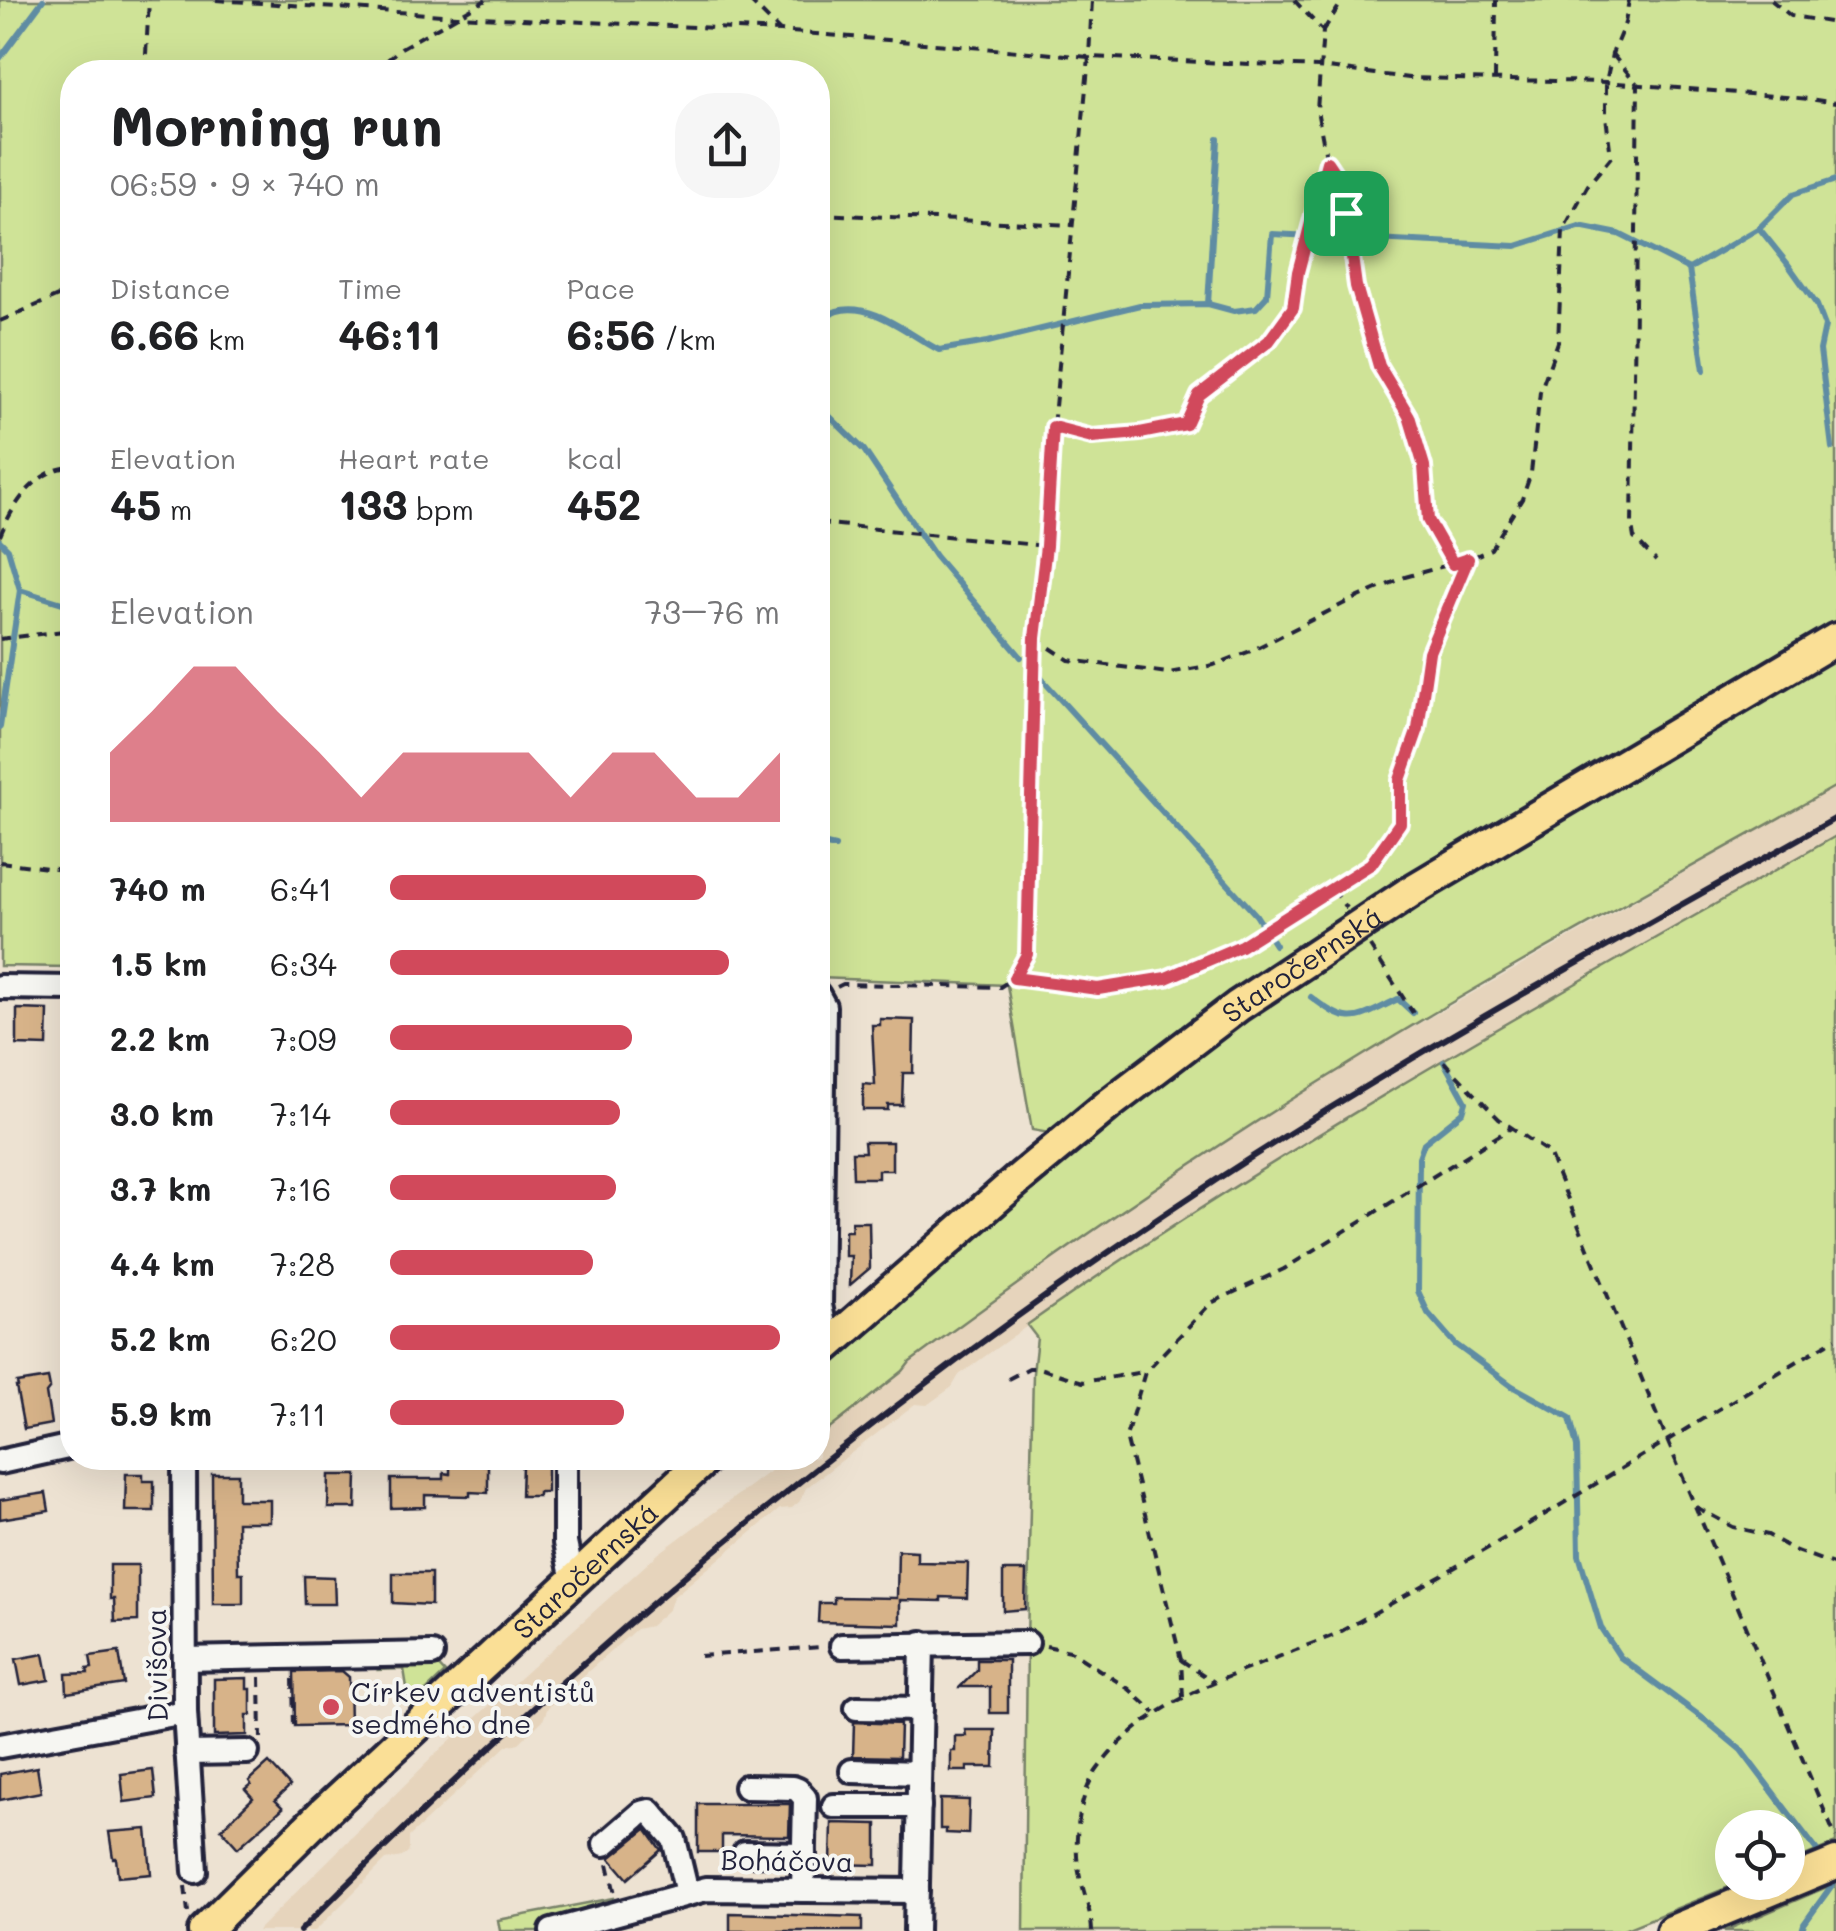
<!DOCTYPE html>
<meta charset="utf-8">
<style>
:root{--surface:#fff;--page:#f6f6f6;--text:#202124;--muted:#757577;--accent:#d1495b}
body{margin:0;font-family:Mali,sans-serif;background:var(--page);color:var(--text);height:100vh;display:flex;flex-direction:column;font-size:38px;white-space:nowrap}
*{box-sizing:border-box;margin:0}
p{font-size:32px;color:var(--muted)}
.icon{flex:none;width:55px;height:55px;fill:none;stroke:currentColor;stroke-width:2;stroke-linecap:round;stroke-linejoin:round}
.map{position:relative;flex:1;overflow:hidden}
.drawer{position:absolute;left:60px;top:60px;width:770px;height:1410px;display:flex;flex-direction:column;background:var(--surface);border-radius:40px;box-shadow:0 10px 40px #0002}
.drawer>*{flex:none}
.controls{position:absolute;left:1715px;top:1810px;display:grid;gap:20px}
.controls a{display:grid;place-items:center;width:90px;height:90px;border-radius:50%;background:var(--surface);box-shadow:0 10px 40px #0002;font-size:50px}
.pin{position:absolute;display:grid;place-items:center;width:85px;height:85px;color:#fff;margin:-42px;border-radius:20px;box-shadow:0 5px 15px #0006}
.round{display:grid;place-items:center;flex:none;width:105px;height:105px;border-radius:40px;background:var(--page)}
.summary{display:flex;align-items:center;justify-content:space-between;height:170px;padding:0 50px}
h1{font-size:55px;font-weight:700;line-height:75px}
.figures{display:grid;grid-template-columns:repeat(3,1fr);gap:15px;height:170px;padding:10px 50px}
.figures div{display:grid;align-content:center}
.figures b{font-size:42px;font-weight:700}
.figures small{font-size:28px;font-weight:400}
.figures p{font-size:28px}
.chart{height:280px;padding:20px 50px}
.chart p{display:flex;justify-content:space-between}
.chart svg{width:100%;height:180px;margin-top:10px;fill:var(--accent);opacity:.7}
ul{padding:0 50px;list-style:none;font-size:32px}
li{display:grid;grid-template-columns:160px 120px 1fr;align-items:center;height:75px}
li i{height:25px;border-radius:12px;background:var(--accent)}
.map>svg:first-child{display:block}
</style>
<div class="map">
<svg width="1836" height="1931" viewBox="0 0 1836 1931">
<rect width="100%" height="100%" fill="#ede2d2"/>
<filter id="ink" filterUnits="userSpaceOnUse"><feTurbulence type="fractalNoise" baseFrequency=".01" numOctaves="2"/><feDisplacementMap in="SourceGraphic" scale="20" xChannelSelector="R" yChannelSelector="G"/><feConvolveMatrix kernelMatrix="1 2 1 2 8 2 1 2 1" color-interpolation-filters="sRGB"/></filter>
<g filter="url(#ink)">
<path fill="#e6d4bc" d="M1836,786V836L1527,1010L1372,1101L1091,1280L959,1375L952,1387L927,1405L915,1404L806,1488L800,1501L792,1508L780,1509L673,1597L669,1609L650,1626L636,1629L548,1707L543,1720L519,1743L506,1746L409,1837V1851L402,1857L386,1860L315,1931H257L444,1746L658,1554L770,1471L780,1467L792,1458H818V1438L903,1371L909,1362L1055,1255L1215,1148L1350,1063Z"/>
<g fill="#cfe397" stroke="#788269" stroke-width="2.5">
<path d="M0,0H1836V621L1429,860L1229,993L1049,1133L1032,1130L1007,985L818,978V72H72V967L0,966Z"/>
<path d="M1836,658V786C1673,878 1508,966 1349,1064C1197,1156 1052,1257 910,1362L903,1371L818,1438V1373L895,1303L1031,1189L1119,1118L1248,1019L1446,888Z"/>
<path d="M1836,836V1843L1788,1863V1828H1732V1882L1739,1883L1621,1931H1024L1027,1642L1033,1373L1037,1338L1027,1325C1285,1143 1562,991 1836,836Z"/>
<path d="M434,1661L445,1673L410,1706L404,1669L378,1670L380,1665Z"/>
<path d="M1836,1883V1931H1724Z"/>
<path d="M614,1898L617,1911L592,1912L538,1931H500L498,1920Z"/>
</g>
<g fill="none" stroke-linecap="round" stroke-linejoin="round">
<g stroke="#5f8ca3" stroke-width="6">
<path d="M0,58L43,0"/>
<path d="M1759,228L1787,263L1817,305L1825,326L1820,350L1832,448"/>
<path d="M1689,269L1704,370"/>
<path d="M1208,304L1218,139"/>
<path d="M818,326C823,321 830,313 837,311C872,301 909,335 939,350L988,342L1140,305L1208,304L1234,311L1256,308L1267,296L1272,234L1516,246L1579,226L1619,234L1689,269L1759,228L1793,194L1836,180"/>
<path d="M818,405L864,450L935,556L1021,657"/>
<path d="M0,541L8,549L20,590L0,727"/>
<path d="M20,590L72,606"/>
<path d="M1040,677L1256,915L1275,945"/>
<path d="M818,843L835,847"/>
<path d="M1311,997C1351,1028 1355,1020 1398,999L1413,1013"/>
<path d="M1444,1062L1466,1102L1463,1112L1424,1143L1419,1157L1418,1291L1428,1313L1455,1344L1512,1386L1570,1418L1577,1447L1579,1555L1601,1628L1620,1657L1705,1720L1741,1750L1822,1857"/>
<path d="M1802,1931L1804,1924L1835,1881"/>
</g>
</g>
<g fill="#d7b389" stroke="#22223b" stroke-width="2.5">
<path d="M17,1009L48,1010L47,1046L17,1045Z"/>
<path d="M880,1019L914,1020L913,1073H903L902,1105H888V1110H863V1084L875,1085L872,1025H880Z"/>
<path d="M864,1142H892V1170H878V1178H853L852,1152H865Z"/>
<path d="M852,1222H869L870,1268L850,1285L851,1256H845V1231H851Z"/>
<path d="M48,1378L50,1388L46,1393L51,1424L24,1429L16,1387H18L17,1383Z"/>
<path d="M450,1464L488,1465V1493L470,1492V1496L425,1495V1507L391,1508V1479H444V1473L450,1474Z"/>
<path d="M522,1465H547V1492H538V1496H521Z"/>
<path d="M126,1474H143V1481H154V1511H125Z"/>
<path d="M212,1474H238V1500H270V1522H237L238,1573H243V1604H213Z"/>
<path d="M329,1475H357L356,1508H328Z"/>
<path d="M46,1493L49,1511L0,1519V1500Z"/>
<path d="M898,1550L917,1551V1562L968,1563L967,1598L941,1597V1601L900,1600V1624L818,1622L819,1603H834V1597L897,1598Z"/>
<path d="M110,1565H138V1621L115,1622L114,1599H110Z"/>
<path d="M1003,1571H1026L1025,1609L1003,1611Z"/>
<path d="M393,1573H431V1605L393,1603Z"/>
<path d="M304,1576L334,1577L335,1604H305Z"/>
<path d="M119,1652L124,1684L67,1693L66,1674L88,1673L87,1669L92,1668L90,1656Z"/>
<path d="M44,1654L49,1680L21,1685L16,1659Z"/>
<path d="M977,1660H1008V1713H990V1687H960L977,1670Z"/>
<path d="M342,1671L349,1677L350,1725L295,1726L294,1672Z"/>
<path d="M247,1678V1689H251V1715H247V1735L214,1736V1679Z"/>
<path d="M854,1722L900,1724L899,1757L853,1756Z"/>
<path d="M965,1730H995L994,1767H967V1771H951V1751H955V1736H966Z"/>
<path d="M269,1763L290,1786L275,1800L283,1808L238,1848L221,1829L253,1798L245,1789L251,1784L249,1781Z"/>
<path d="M37,1767L41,1792L0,1800V1774Z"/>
<path d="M153,1770L156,1798L124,1802L121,1774Z"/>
<path d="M940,1799L969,1800L968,1834L946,1833V1829H940Z"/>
<path d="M698,1804H790L789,1836L722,1835V1852H698Z"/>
<path d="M832,1823L877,1824V1865L831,1864Z"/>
<path d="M147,1829L151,1874L118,1877L116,1858H113L109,1832Z"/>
<path d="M646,1829L661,1850L628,1879L610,1858Z"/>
<path d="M730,1913L862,1917V1931H730Z"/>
</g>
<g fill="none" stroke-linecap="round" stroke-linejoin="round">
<defs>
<g id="minor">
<path d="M0,987L72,988"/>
<path d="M818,995L824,1006L820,1305L828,1344"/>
<path d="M184,1458L185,1712L195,1871"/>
<path d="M565,1458V1543L573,1581"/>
<path d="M0,1462L72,1446"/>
<path d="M842,1646L1027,1643"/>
<path d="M185,1659L432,1654"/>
<path d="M857,1708L921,1709"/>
<path d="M0,1746L185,1712"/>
<path d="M187,1753L247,1752"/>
<path d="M852,1771L919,1773"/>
<path d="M746,1787L793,1788L798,1790L805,1798L803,1890"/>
<path d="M834,1806H919"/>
<path d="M605,1844L641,1813L650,1811L674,1839L687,1893"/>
<path d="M745,1853L804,1854"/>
<path d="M552,1931L706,1889L917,1891"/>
<path d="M916,1931L922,1643"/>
</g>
<g id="major">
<path id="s1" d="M818,1354L1021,1177L1108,1105L1238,1006L1413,890L1836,639"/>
<path id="s2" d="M204,1931L323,1813L706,1458"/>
<path d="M1672,1931L1836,1863"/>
</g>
</defs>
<use href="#minor" stroke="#22223b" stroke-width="30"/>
<use href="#major" stroke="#22223b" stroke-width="38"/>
<g stroke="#22223b" stroke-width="4" stroke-dasharray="10 8" stroke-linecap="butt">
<path d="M216,0L457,16L780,31L1089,57L1319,67L1409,78L1606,82L1810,99L1836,103"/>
<path d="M749,0L780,31"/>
<path d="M1294,0L1323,31L1317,110L1327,162L1335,174L1347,213L1355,286L1379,366L1409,415L1424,467L1428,520L1452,563"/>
<path d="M1771,0L1791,16L1836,23"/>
<path d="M1323,31L1343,0"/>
<path d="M1612,54L1638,85L1632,526L1634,538L1656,561"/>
<path d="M145,72L149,0"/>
<path d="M374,72L401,48L486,0"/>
<path d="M1495,79L1496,0"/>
<path d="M818,214L1073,225"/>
<path d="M0,321L72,290"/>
<path d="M1053,427L1092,437L1140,433L1186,424L1199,395L1269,341L1293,307L1298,273L1326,163"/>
<path d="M818,523L1046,546"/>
<path d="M0,536C12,506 36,468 72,467"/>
<path d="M1035,638L1069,660L1168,673L1214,665L1253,650L1343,604L1405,577L1469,559L1491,549L1522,499L1531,473L1540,392L1558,342L1563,230L1588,185L1611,157L1606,116V82L1612,54L1625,23L1629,0"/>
<path d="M0,639L72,630"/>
<path d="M0,862L72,871"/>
<path d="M1333,889L1346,908"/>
<path d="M1370,946L1413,1013"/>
<path d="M1014,978L1098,989L1167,978L1241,946L1371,864L1400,823V780L1419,729L1429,652L1469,559"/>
<path d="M837,987L843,984L1000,987L1013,978L1027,954L1035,638L1046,546L1053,427L1089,57L1092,0"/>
<path d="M1444,1062L1499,1119L1549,1153L1667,1440L1836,1838"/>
<path d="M1008,1379L1029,1368H1039L1083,1382L1143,1372"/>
<path d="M88,1460H163"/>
<path d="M202,1460L543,1463"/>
<path d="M1696,1507L1733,1527L1768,1535L1796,1551L1836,1565"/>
<path d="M1046,1646L1070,1651L1129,1689L1155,1713"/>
<path d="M700,1656L820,1647"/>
<path d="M1181,1660L1214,1682"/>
<path d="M260,1677L261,1738"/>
<path d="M293,1679L294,1729"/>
<path d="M1183,1697L1181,1660L1126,1437L1145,1372L1211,1303L1284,1269L1511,1128"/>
<path d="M608,1864L615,1894"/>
<path d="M185,1886L188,1912"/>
<path d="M1092,1931C1091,1910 1083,1892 1079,1872C1073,1841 1079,1795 1097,1770C1145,1703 1223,1679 1296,1650C1312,1643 1330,1638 1345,1629C1512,1538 1673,1436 1836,1338"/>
</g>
<use href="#minor" stroke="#f6f6f2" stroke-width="22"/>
<use href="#major" stroke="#fadf96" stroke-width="30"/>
<path stroke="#22223b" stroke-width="6" d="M300,1931C579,1650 884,1397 1216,1180C1417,1049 1628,935 1836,818"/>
</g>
</g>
<g fill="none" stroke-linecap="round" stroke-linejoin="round" filter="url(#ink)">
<defs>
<path id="route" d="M1327,162L1335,174L1346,213L1356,286L1379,366L1409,416L1424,466L1428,520L1453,564L1468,559L1429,652L1418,729L1400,780V823L1371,864L1241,946L1166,978L1098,989L1014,978L1027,954L1035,638L1046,546L1053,427L1092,437L1140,433L1186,424L1199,395L1269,341L1293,308L1298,272Z"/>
</defs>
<use href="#route" stroke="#fff" stroke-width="20"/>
<use href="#route" stroke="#d1495b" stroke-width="12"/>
</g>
<circle fill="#d1495b" stroke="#f6f6f2" stroke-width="4" cx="331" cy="1707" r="10"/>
<g text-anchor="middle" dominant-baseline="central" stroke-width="8" stroke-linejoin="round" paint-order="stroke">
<g font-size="28" fill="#22223b" stroke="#f6f6f2">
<text stroke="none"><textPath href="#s1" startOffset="622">Staročernská</textPath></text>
<text stroke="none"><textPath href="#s2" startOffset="525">Staročernská</textPath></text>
<text transform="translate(156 1665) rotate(-91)">Divišova</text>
<text transform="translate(787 1860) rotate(1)">Boháčova</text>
</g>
<g font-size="28" fill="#22223b" stroke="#f6f6f2" text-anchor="start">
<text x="351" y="1691">Církev adventistů<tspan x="351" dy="32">sedmého dne</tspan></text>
</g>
</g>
</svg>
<div class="controls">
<a><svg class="icon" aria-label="locate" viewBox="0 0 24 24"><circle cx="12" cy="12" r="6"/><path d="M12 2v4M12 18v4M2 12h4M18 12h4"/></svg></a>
</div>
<div class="pin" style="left:1346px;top:213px;background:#1e9e55"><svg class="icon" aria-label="arrive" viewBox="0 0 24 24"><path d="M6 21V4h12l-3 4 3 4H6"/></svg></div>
<section class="drawer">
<div class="summary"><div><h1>Morning run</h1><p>06:59 · 9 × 740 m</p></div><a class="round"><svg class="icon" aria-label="share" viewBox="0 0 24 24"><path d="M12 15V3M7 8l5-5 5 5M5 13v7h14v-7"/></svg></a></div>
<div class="figures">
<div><p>Distance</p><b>6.66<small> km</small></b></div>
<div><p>Time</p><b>46:11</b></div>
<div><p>Pace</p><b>6:56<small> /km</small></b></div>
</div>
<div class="figures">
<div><p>Elevation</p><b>45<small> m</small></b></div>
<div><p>Heart rate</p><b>133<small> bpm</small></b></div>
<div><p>kcal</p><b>452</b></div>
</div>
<div class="chart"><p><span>Elevation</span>73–76 m</p>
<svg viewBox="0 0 160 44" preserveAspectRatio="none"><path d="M0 44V27L10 17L20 6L30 6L40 17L50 27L60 38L70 27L80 27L90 27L100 27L110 38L120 27L130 27L140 38L150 38L160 27V44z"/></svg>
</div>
<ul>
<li><b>740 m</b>6:41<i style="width:81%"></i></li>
<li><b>1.5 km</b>6:34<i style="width:87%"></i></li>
<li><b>2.2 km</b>7:09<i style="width:62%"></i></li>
<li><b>3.0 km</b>7:14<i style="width:59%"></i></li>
<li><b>3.7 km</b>7:16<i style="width:58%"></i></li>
<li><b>4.4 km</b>7:28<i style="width:52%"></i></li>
<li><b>5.2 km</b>6:20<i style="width:100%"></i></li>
<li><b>5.9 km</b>7:11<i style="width:60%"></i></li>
</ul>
</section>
</div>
